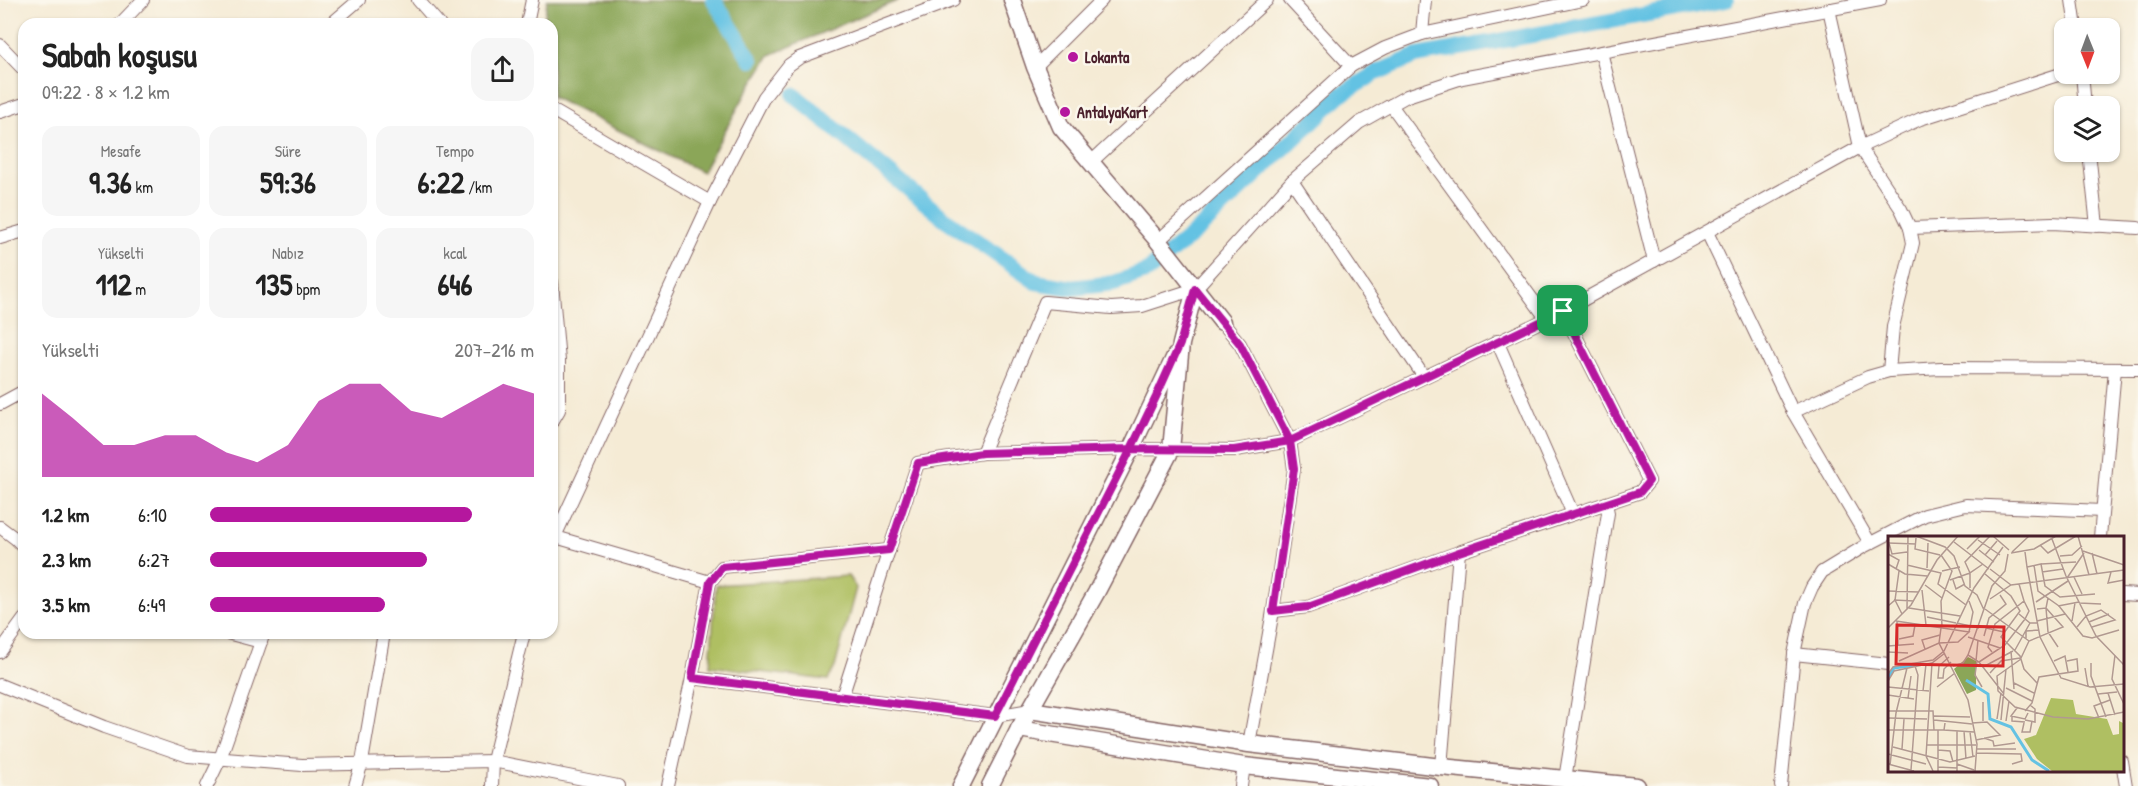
<!DOCTYPE html>
<html lang="tr">
<meta charset="utf-8">
<style>
:root{--surface:#fff;--page:#f6f6f6;--text:#222;--muted:#767676;--accent:#b5179e}
body{margin:0;font-family:"Patrick Hand",sans-serif;background:var(--page);color:var(--text);height:100vh;display:flex;flex-direction:column;font-size:22px;white-space:nowrap}
*{box-sizing:border-box;margin:0}
p{font-size:20px;color:var(--muted)}
.icon{flex:none;width:33px;height:33px;fill:none;stroke:currentColor;stroke-width:2;stroke-linecap:round;stroke-linejoin:round}
.map{position:relative;flex:1;overflow:hidden}
.sheet{position:absolute;left:18px;top:18px;width:540px;height:621px;display:flex;flex-direction:column;background:var(--surface);border-radius:18px;box-shadow:0 2px 4px #0004}
.sheet>*{flex:none}
.needle{width:39px;rotate:179deg}
.controls{position:absolute;left:2054px;top:18px;display:grid;gap:12px}
.controls a{display:grid;place-items:center;width:66px;height:66px;border-radius:12px;background:var(--surface);box-shadow:0 2px 4px #0004;font-size:30px}
.pin{position:absolute;display:grid;place-items:center;width:51px;height:51px;color:#fff;margin:-26px;border-radius:12px;box-shadow:0 3px 9px #0006}
.round{display:grid;place-items:center;flex:none;width:63px;height:63px;border-radius:18px;background:var(--page)}
.head{display:flex;align-items:center;justify-content:space-between;height:102px;padding:0 24px}
h1{font-size:33px;font-weight:700;line-height:45px}
.figures{display:grid;grid-template-columns:repeat(3,1fr);gap:9px;height:102px;padding:6px 24px}
.figures div{display:grid;align-content:center;border-radius:15px;background:var(--page);text-align:center}
.figures b{font-size:30px;font-weight:700}
.figures small{font-size:16px;font-weight:400}
.figures p{font-size:16px}
.chart{height:168px;padding:12px 24px}
.chart p{display:flex;justify-content:space-between}
.chart svg{width:100%;height:108px;margin-top:6px;fill:var(--accent);opacity:.7}
ul{padding:0 24px;list-style:none;font-size:20px}
li{display:grid;grid-template-columns:96px 72px 1fr;align-items:center;height:45px}
li i{height:15px;border-radius:8px;background:var(--accent)}
.map>svg:first-child{display:block}
</style>
<div class="map">
<svg width="2138" height="786" viewBox="0 0 2138 786">
<rect width="100%" height="100%" fill="#fbf7ec"/>
<filter id="ink" filterUnits="userSpaceOnUse"><feTurbulence type="fractalNoise" baseFrequency=".0167" numOctaves="2"/><feDisplacementMap in="SourceGraphic" scale="12" xChannelSelector="R" yChannelSelector="G"/><feConvolveMatrix kernelMatrix="1 2 1 2 8 2 1 2 1" color-interpolation-filters="sRGB"/></filter>
<filter id="wash" filterUnits="userSpaceOnUse"><feTurbulence type="fractalNoise" baseFrequency=".008" numOctaves="4" result="noise"/><feDisplacementMap in="SourceGraphic" scale="24" xChannelSelector="R" yChannelSelector="G"/><feGaussianBlur stdDeviation="1.35" result="paint"/><feColorMatrix in="noise" values="0 0 0 0 0 0 0 0 0 0 0 0 0 0 0 0 0 1.4 0 .05"/><feComposite in="paint" operator="in"/></filter>
<g filter="url(#wash)">
<rect width="100%" height="100%" fill="#f5ebd5"/>
<path fill="#afbf62" stroke="#7c6f46" stroke-width="1.5" d="M848,576L856,588L835,667L828,680L710,666L716,585Z"/>
<path fill="#8ba658" stroke="#6a6242" stroke-width="1.5" d="M547,0H899L770,55L749,88L702,172L552,97V24H544Z"/>
<g fill="none" stroke-linecap="round" stroke-linejoin="round">
<g stroke="#64c2e3" stroke-width="16">
<path d="M714,0L751,60"/>
<path d="M794,95L945,219L1036,282L1072,288L1114,283L1148,271L1200,228L1340,95L1376,73L1416,56L1726,0"/>
</g>
</g>
</g>
<g filter="url(#ink)">
<g fill="none" stroke-linecap="round" stroke-linejoin="round">
<defs>
<g id="minor">
<path d="M418,0L439,24"/>
<path d="M1290,0L1351,66"/>
<path d="M2072,0L2076,28"/>
<path d="M1829,9L1860,147L1901,209L1910,228L1913,243L1893,327L1889,371"/>
<path d="M120,24L143,0"/>
<path d="M331,24L359,0"/>
<path d="M527,24L532,0"/>
<path d="M1422,34L1425,0"/>
<path d="M0,45L24,70"/>
<path d="M1601,52L1654,261"/>
<path d="M1035,67L1102,0"/>
<path d="M2082,74L2085,106"/>
<path d="M1391,105L1546,318"/>
<path d="M552,110L710,202"/>
<path d="M0,112L24,104"/>
<path d="M2089,152L2097,226"/>
<path d="M1090,163L1267,0"/>
<path d="M1292,181L1424,377"/>
<path d="M1910,228L2052,223L2138,228"/>
<path d="M1707,232L1793,412L1870,543"/>
<path d="M0,238L24,231"/>
<path d="M1158,241L1351,66L1385,48L1422,34L1583,0"/>
<path d="M552,282L559,361V410L552,422"/>
<path d="M1222,322L1240,344L1290,441L1294,469L1273,611L1249,744"/>
<path d="M1497,341L1573,514"/>
<path d="M0,404L24,391"/>
<path d="M1793,412L1868,377L1889,371L1941,368L2138,369"/>
<path d="M982,453L1045,302L1111,308L1142,306L1195,289L1292,181L1359,123L1407,96L1462,78L1880,0"/>
<path d="M0,527L16,539L24,547"/>
<path d="M552,536L710,582"/>
<path d="M2100,537L2115,369"/>
<path d="M552,543L710,202L764,97L789,65L799,58L953,0"/>
<path d="M2122,594L2138,595"/>
<path d="M1273,611L1308,607L1459,552L1640,492L1649,481L1563,311"/>
<path d="M227,633L261,642"/>
<path d="M0,652L24,619"/>
<path d="M1794,654L1889,664"/>
<path d="M0,685L104,727L188,756L302,765L493,761L618,786"/>
<path d="M842,697L889,550"/>
<path d="M1030,710L995,716L692,678L710,582L722,567L889,550L918,463L982,453L1131,449L1235,450L1290,441L1563,311L1860,147L1920,119L2064,73"/>
<path d="M2122,761L2126,786"/>
<path d="M1441,767L1459,552"/>
<path d="M1565,779L1608,513L1606,503"/>
<path d="M207,786L220,759L264,633"/>
<path d="M355,786L362,762L384,633"/>
<path d="M492,786L493,761L524,633"/>
<path d="M668,786L692,678"/>
<path d="M1241,786L1244,766"/>
<path d="M1781,786L1794,654L1805,603L1812,587L1822,572L1863,547L1925,515L1966,505L2102,511"/>
</g>
<g id="tertiary">
<path d="M1012,0L1035,67L1061,127L1158,241L1222,322"/>
<path d="M1030,710L1249,744L1441,767L1637,786"/>
<path d="M1019,729L1244,766L1430,786"/>
<path d="M961,786L1131,449L1175,356"/>
<path d="M990,786L1019,729L1096,593L1171,450L1181,344L1195,289"/>
</g>
</defs>
<use href="#minor" stroke="#866666" stroke-width="14"/>
<use href="#tertiary" stroke="#866666" stroke-width="19"/>
<use href="#minor" stroke="#fff" stroke-width="12"/>
<use href="#tertiary" stroke="#fff" stroke-width="16"/>
</g>
</g>
<g fill="none" stroke-linecap="round" stroke-linejoin="round" filter="url(#ink)">
<defs>
<path id="route" d="M1563,311L1290,441L1234,450L1131,449L982,453L918,463L889,550L722,567L710,582L692,678L995,716L1131,449L1156,397L1180,344L1195,289L1240,344L1290,441L1294,469L1273,611L1308,607L1459,552L1640,492L1649,481L1563,311"/>
</defs>
<use href="#route" stroke="#fff" stroke-width="12"/>
<use href="#route" stroke="#b5179e" stroke-width="8"/>
</g>
<g fill="#b5179e" stroke="#fbf7ec" stroke-width="2">
<circle cx="1073" cy="57" r="6"/>
<circle cx="1065" cy="112" r="6"/>
</g>
<g text-anchor="middle" dominant-baseline="central" stroke-width="5" stroke-linejoin="round" paint-order="stroke">
<g font-size="16" font-weight="bold" fill="#4a1f2b" stroke="#fbf7ec" text-anchor="start">
<text x="1085" y="57">Lokanta</text>
<text x="1077" y="112">AntalyaKart</text>
</g>
</g>
<g transform="translate(1888 536)">
<rect width="236" height="236" fill="#f5ebd5"/>
<path d="M163,162L185,164L188,178L219,183L225,199L231,198V185L235,187V235H164L149,223L136,203L148,199Z" fill="#afbf62"/>
<path d="M80,121L88,125V154L79,158L66,133Z" fill="#8ba658"/>
<path fill="none" stroke="#64c2e3" stroke-width="3" d="M0,142L6,132L28,129M78,144L100,158L102,183L123,191L144,224L161,235"/>
<path fill="none" stroke="#b19991" stroke-width="1.5" d="M28,0L57,11L66,20L77,50L89,59L96,74M105,0L121,14M190,0L201,39M28,2L27,13L52,19M164,3L178,40L208,100L236,129M90,4L112,19M66,6L101,33M0,7L28,8M1,7L4,18L19,16M152,9L160,17L188,0M79,13L92,0M91,14L106,26M195,15L236,29M124,16L141,0M137,16L139,31L153,28L157,50L172,61L207,58M123,17L146,13L168,0M204,17L209,38M0,18L11,24L8,33M53,19L64,35L53,65L54,91M97,19L109,5M172,20L184,19L194,10M0,28L17,38L39,40M153,28L188,26M19,29L53,37L50,48L78,69M146,29L150,55L171,70L195,100L204,102L231,94M139,31L152,101L173,142L202,151L236,148M39,32L40,7M102,33L123,49M54,35L72,31M154,36L175,33M223,36L220,47L236,44M82,37L77,26L102,0M97,38L123,60L132,75L113,101L132,120L136,133L149,147M186,41L194,58M179,42L196,17M62,44L82,37M65,44L68,53L77,48M37,49L54,62M82,52V37L95,28M34,54L38,89M0,55L31,56M102,63L123,49L236,34M148,66L180,45M191,67L213,68M0,70L7,64L11,35M170,70L191,66M21,72L72,80M19,73L20,0M97,73L141,105M149,73L158,72L160,96L170,111M14,78L7,64L26,65M131,78L142,87H149M39,81L68,87M8,85L81,96L70,106L51,107L11,125M149,85L177,78M184,85L187,67M9,86L10,110M201,86L221,78M69,87L91,92M189,91L198,80L213,74L227,84L204,91M0,92L23,69L49,24L70,0M53,92L51,107L80,164L89,208L87,235M98,92L116,96M81,96L85,76L81,65M96,100L101,82L118,68L112,59M80,101L112,112M11,103L25,100L27,89M138,103V95L151,94M0,110L26,108M37,113L34,104L52,99M127,114L142,87M123,115L126,153M0,116L20,117M104,116L100,111L107,88L136,65L131,48M80,119L91,126L116,158M227,119L224,143L236,168M61,121L51,130L50,142H55L56,133L63,126M133,122L141,105L175,91L158,72L160,62M133,123L109,140L110,155L127,171L165,181L200,183L236,176M88,125L90,104M89,125L87,139L94,151M166,125L177,120L180,136M91,126L117,109L137,83L141,75L136,65M44,127L38,220L45,235M203,127V140L218,181M65,130L75,127L80,119L104,50L117,35L120,18M95,131L125,115M197,132L200,150M102,137L113,125L132,122M0,138L5,131L45,124L56,115L86,52L115,11M0,145L6,135L44,127L57,117M126,147L146,157M0,151L41,155M49,151L67,137M118,152L144,165M35,155L38,128M220,157L227,179M210,158L229,156M0,159L26,163M20,162L23,140M95,166V185M129,172L123,180L137,183L140,177M0,175H45L46,194M137,175L144,167L151,141L190,135L189,123L179,125M46,180L82,181M124,180V185L137,186M0,182L39,183M211,182L206,170L222,164M109,183L113,157M46,184L84,188M113,184L118,133M137,184L147,186V173L142,169M118,185L121,165M57,187L56,194L86,196M84,187L99,186L112,199L88,204M136,187L134,196H142L144,185M0,194H56M50,194V235M76,195L78,223M82,196L85,221M96,202L105,205L106,210L127,207M39,209H88M5,211L62,226L87,220M14,213L16,183M89,213H128M50,214L62,215L65,226M88,217L133,218L134,225L124,228M0,218L38,228M0,228L26,235M69,228L86,234M2,229L8,177L19,132M50,231L69,232M23,234L30,139L27,130M69,235V195"/>
<path fill="#d62828" fill-opacity="0.15" stroke="#d62828" stroke-width="3" d="M9,89L116,91L115,130L8,128Z"/>
<rect width="236" height="236" fill="none" stroke="#4a1f2b" stroke-width="3"/>
</g>
</svg>
<div class="controls">
<a><svg class="needle" viewBox="-14 -14 28 28"><path d="M0-13l5 13h-10z" fill="#e53935"/><path d="M0 13l5-13h-10z" fill="#767676"/></svg></a>
<a><svg class="icon" aria-label="layers" viewBox="0 0 24 24"><path d="M12 4l9 5-9 5-9-5zM3 14l9 5 9-5"/></svg></a>
</div>
<div class="pin" style="left:1563px;top:311px;background:#1e9e55"><svg class="icon" aria-label="arrive" viewBox="0 0 24 24"><path d="M6 21V4h12l-3 4 3 4H6"/></svg></div>
<section class="sheet">
<div class="head"><div><h1>Sabah koşusu</h1><p>09:22 · 8 × 1.2 km</p></div><a class="round"><svg class="icon" aria-label="share" viewBox="0 0 24 24"><path d="M12 15V3M7 8l5-5 5 5M5 13v7h14v-7"/></svg></a></div>
<div class="figures">
<div><p>Mesafe</p><b>9.36<small> km</small></b></div>
<div><p>Süre</p><b>59:36</b></div>
<div><p>Tempo</p><b>6:22<small> /km</small></b></div>
</div>
<div class="figures">
<div><p>Yükselti</p><b>112<small> m</small></b></div>
<div><p>Nabız</p><b>135<small> bpm</small></b></div>
<div><p>kcal</p><b>646</b></div>
</div>
<div class="chart"><p><span>Yükselti</span>207–216 m</p>
<svg viewBox="0 0 160 44" preserveAspectRatio="none"><path d="M0 44V10L10 20L20 31L30 31L40 27L50 27L60 34L70 38L80 31L90 13L100 6L110 6L120 17L130 20L140 13L150 6L160 10V44z"/></svg>
</div>
<ul>
<li><b>1.2 km</b>6:10<i style="width:81%"></i></li>
<li><b>2.3 km</b>6:27<i style="width:67%"></i></li>
<li><b>3.5 km</b>6:49<i style="width:54%"></i></li>
</ul>
</section>
</div>
